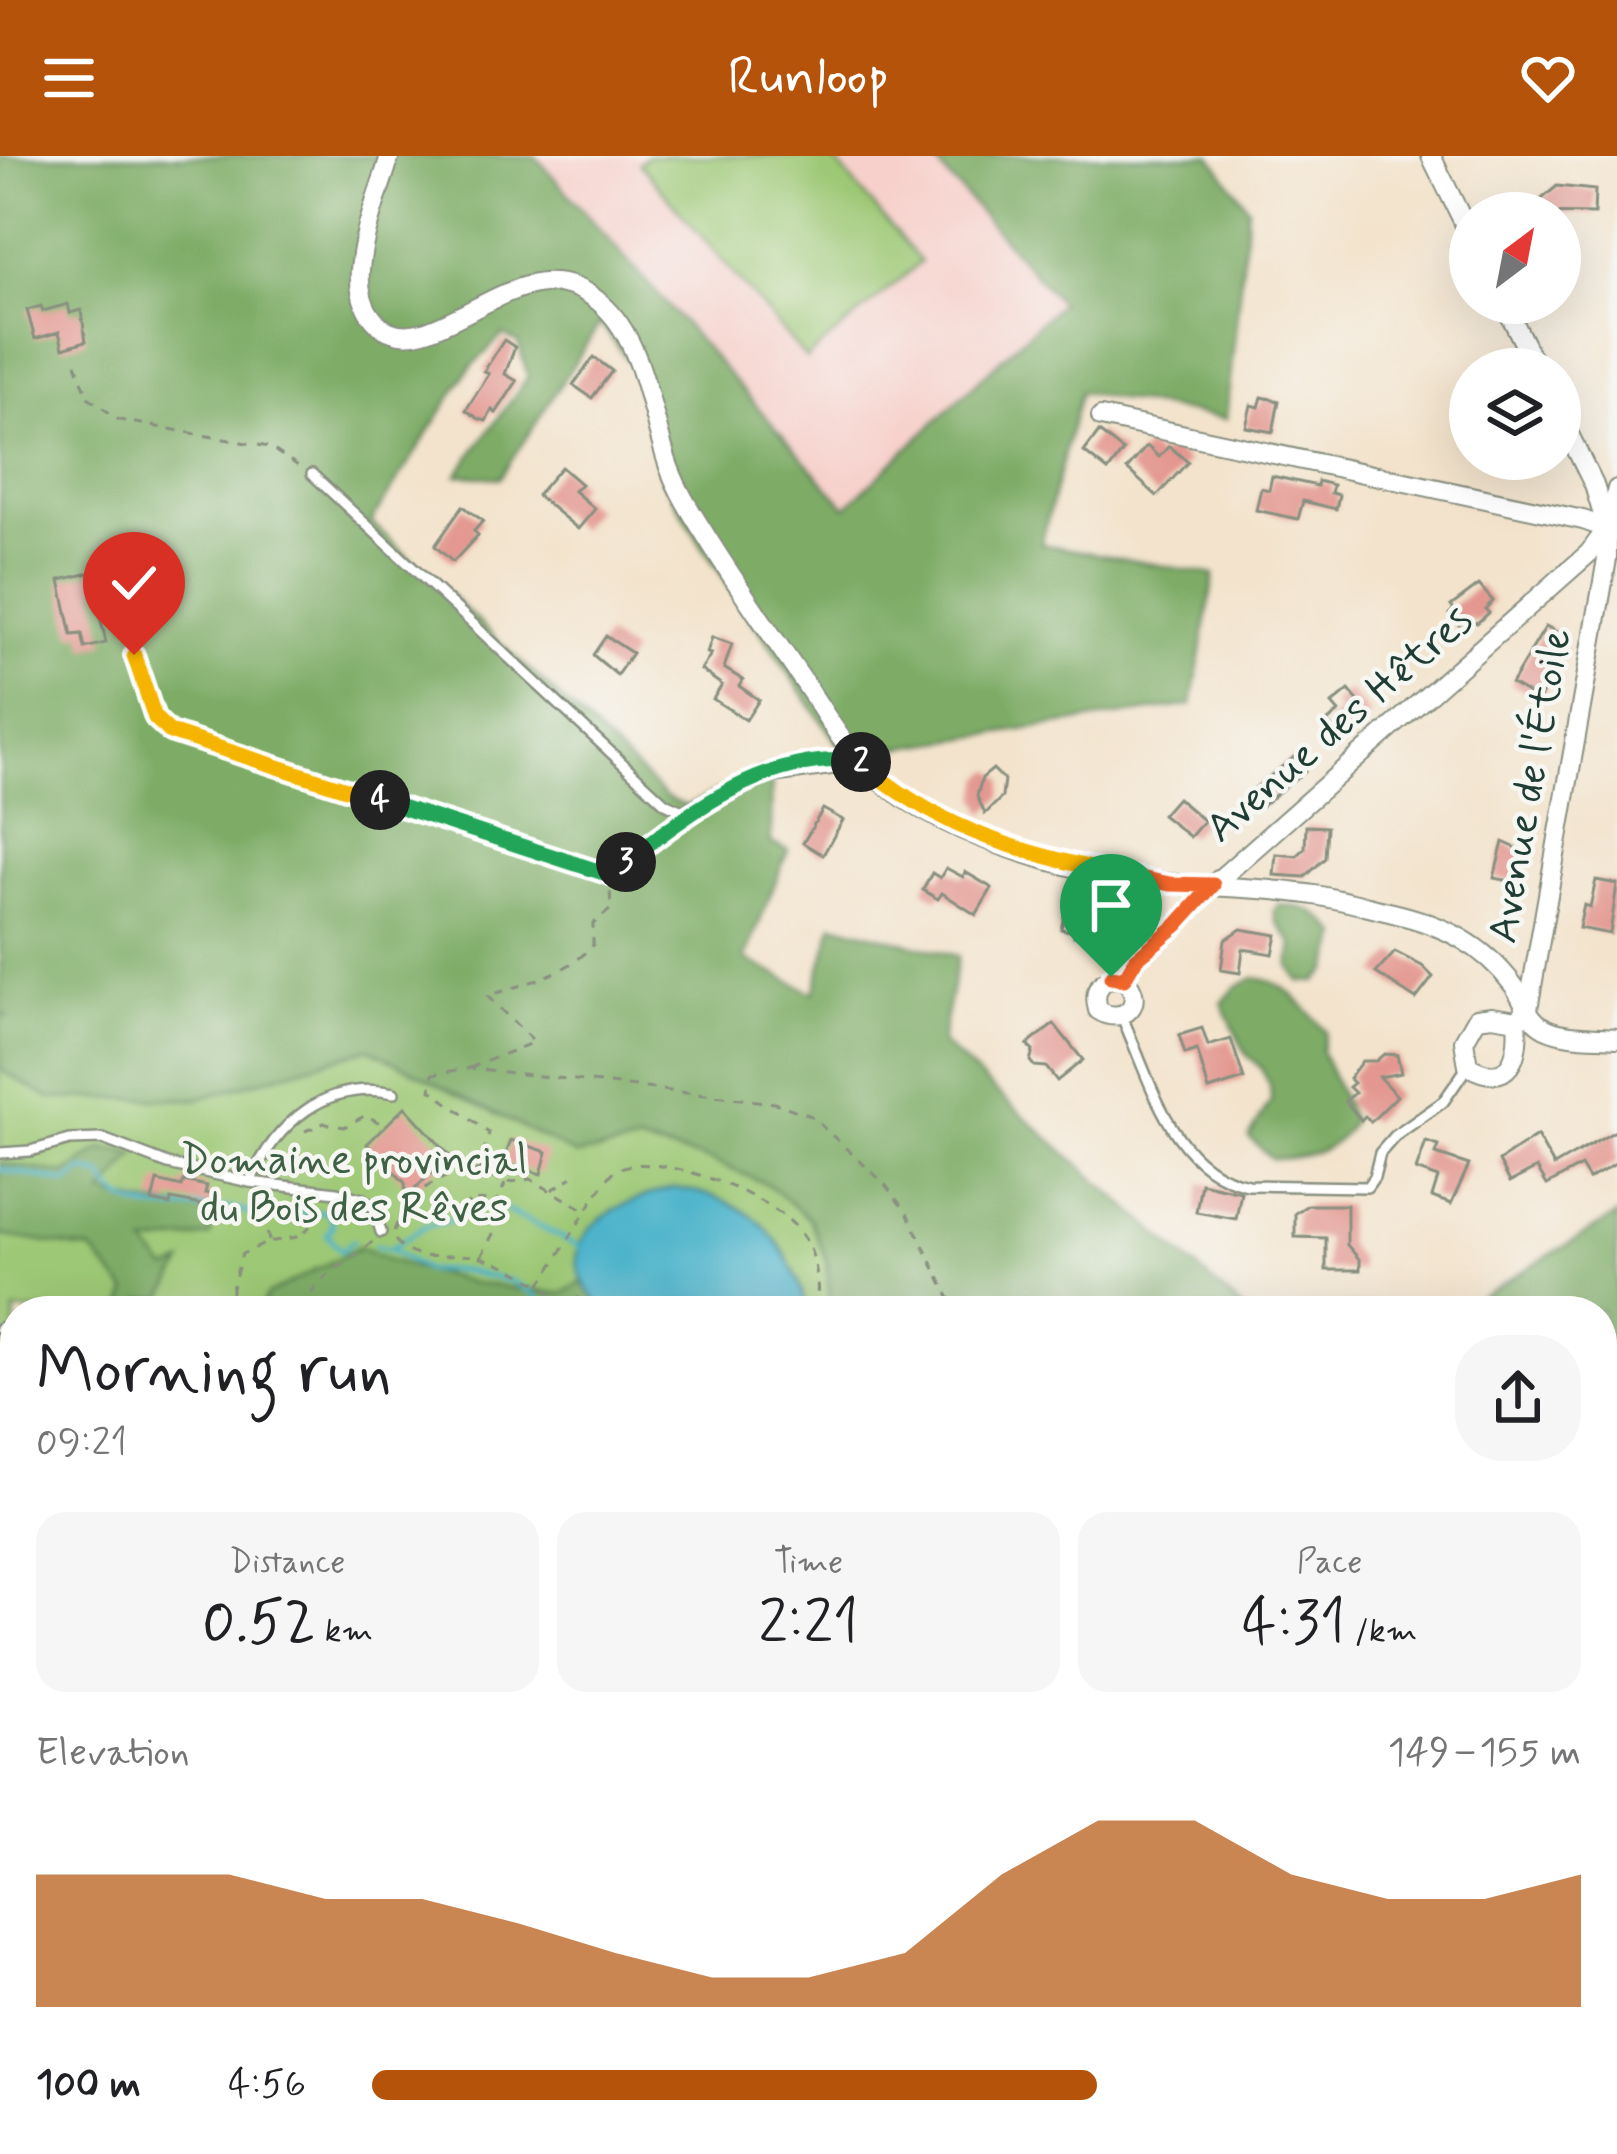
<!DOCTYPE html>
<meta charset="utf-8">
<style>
:root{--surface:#fff;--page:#f6f6f6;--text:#202124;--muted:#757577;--accent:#b45309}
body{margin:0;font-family:Mynerve,sans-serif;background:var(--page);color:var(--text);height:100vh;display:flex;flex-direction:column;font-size:45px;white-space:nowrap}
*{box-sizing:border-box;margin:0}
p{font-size:39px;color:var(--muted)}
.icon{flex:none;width:66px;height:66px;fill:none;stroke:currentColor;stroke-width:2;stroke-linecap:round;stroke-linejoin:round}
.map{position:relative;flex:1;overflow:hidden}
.drawer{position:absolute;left:0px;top:1140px;width:1617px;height:858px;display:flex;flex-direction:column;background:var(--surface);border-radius:48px 48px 0 0;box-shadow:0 12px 48px #0002}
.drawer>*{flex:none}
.needle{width:78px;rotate:32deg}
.buttons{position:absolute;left:1449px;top:36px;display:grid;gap:24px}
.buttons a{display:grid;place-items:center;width:132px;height:132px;border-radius:50%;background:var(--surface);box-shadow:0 12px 48px #0002;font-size:60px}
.pin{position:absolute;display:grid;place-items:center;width:102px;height:102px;color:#fff;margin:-123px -51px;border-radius:50% 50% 50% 0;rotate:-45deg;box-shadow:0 0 12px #0007}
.pin .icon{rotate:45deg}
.km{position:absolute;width:60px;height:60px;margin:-30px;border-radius:50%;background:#222;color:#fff;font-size:33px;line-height:60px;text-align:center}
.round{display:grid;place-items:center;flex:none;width:126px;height:126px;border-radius:48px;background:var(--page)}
.overview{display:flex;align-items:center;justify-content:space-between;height:204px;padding:0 36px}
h1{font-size:66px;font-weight:600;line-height:90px}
.stats{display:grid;grid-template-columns:repeat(3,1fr);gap:18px;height:204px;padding:12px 36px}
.stats div{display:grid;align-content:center;border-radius:30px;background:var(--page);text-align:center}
.stats b{font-size:60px;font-weight:600}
.stats small{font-size:33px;font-weight:400}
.stats p{font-size:33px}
.chart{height:336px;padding:24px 36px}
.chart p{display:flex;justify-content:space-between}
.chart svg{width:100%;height:216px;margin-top:12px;fill:var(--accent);opacity:.7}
ul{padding:0 36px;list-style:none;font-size:39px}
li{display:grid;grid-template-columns:192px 144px 1fr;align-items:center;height:90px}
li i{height:30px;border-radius:15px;background:var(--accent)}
header{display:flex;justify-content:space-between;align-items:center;height:156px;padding:0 36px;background:var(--accent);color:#fff;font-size:54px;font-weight:600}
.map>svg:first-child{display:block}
</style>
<header><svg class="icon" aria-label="menu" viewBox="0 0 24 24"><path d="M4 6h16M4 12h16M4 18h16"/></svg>Runloop<svg class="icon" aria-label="heart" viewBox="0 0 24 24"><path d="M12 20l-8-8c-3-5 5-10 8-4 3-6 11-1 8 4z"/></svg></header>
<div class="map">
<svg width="1617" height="1998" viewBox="0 0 1617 1998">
<rect width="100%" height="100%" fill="#f6f6f2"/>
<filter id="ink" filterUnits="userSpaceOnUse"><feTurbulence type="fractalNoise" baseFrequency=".00833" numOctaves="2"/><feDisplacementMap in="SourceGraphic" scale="24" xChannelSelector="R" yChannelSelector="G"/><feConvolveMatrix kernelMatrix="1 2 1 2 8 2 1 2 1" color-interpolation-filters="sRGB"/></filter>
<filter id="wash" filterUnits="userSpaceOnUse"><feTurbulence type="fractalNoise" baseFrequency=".004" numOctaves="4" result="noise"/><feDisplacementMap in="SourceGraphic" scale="48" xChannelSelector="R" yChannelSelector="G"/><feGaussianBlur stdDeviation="2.7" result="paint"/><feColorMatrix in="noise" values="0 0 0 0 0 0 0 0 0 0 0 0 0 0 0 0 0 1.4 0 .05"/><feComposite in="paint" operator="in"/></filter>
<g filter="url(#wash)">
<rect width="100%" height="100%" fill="#f3e3cc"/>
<path fill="#f7d0cb" d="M535,0H930L1061,147L846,352Z"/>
<g fill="#9dc875" stroke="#5e8254" stroke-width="3">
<path d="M648,0H831L921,106L806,203L639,7Z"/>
<path d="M369,892L576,999L640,987L710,1004L767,1028L810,1063L827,1105L831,1155H15V1379L0,1264V913L49,942L198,943Z"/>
</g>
<g fill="#7eac66" stroke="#4e744d" stroke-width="3">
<path d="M0,0H535L846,351L1060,147L930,0H1211L1248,51L1226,263L1080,236L1041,388L1214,419L1192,549L864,597L843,596L705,395L664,326L631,208L600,167L500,322L457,319L528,221L518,186L503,179L469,213L371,366L666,641L686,650L772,610L771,687L788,694L745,803L814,837L833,768L958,800L941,887L1245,1155H831L827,1105L810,1063L767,1028L710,1004L640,987L576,999L369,892L198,943L49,942L0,913V860H6L0,854Z"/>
<path d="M1278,749C1308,750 1320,757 1339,779L1329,813L1316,826L1299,825L1290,810L1293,788L1277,766L1274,755Z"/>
<path d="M1254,822C1287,824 1305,852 1325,876L1321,895L1352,965C1340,994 1302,1003 1272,1003L1249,981L1271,945L1270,929L1261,912L1246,898L1222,847L1235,832Z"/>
<path d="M102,993L136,998L103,1038L141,1047L219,1057L212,1068L210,1080L146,1089L167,1114L183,1107L163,1142L141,1144L138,1155H122L127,1136L92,1094L0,1079V1007L65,1018Z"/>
<path d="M1617,1059V1998H1407L1377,1983H1602V1155H1295L1473,1145Z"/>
<path d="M360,1091L389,1104L472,1127L562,1138L582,1126L605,1155H259L267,1139Z"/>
</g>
<path fill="#4db4cb" stroke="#367880" stroke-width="3" d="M673,1032C752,1041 788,1081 808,1155H605C597,1145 586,1134 582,1123C558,1068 634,1042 673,1032Z"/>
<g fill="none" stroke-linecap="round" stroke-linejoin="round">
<g stroke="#4db4cb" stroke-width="4.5">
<path d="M0,1013L68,1027L83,1014L102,1020C130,1071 189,1047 234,1053C248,1055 256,1063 271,1062C290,1061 308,1055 328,1056L333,1069L327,1079L341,1095L353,1085"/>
<path d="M507,1055L579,1090"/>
<path d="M375,1090L390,1093L423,1071L451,1064"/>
<path d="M390,1093L426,1114L464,1115L511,1125L533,1137L543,1148L542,1155"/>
<path d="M1477,1983L1497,1998"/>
</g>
</g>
<g id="blocks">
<g fill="#e39790">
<path d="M1557,30L1595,34L1594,58L1525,57Z"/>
<path d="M68,148L70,157L81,154L86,185L63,192L59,176L35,183L27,154L41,150L43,155Z"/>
<path d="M504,184L515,191L505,218L517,225L496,257L492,254L486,265L479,263L466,254L489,218L484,215Z"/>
<path d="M594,201L612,215L592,242L573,229Z"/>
<path d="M1262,241L1279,245L1273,276L1246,271L1251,249L1259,251Z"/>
<path d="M1099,276L1123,295L1108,315L1084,296Z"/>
<path d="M1147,290L1159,301L1169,290L1188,306L1157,340L1127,313Z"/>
<path d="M561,311L581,328L574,335L595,353L578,373L537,339Z"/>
<path d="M1272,320L1317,330L1318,325L1333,329L1331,337L1339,339L1336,353L1303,345L1298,363L1256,354L1261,332L1269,334Z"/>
<path d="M463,350L483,365L474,375L478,379L453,406L435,390Z"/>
<path d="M98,415L101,431L94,433L106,487L85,492L82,478L72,479L60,424Z"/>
<path d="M1479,429L1493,445L1485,453L1489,457L1477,467L1466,463L1459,469L1449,458L1454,453L1451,450Z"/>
<path d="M1546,470L1567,482L1561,491L1566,494L1539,544L1511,528Z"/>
<path d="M606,480L632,497L617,519L593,499Z"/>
<path d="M712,481L732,488L724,512L743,524L739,530L759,544L746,564L713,543L722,529L701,514L711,498L707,497Z"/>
<path d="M1349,534L1370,559L1342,584L1327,566L1339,556L1332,548Z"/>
<path d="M1294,601L1305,615L1262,650L1250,636Z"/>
<path d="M993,613L1004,624L1002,641L985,658L977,640L982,622Z"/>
<path d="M1177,642L1204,665L1190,681L1162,659Z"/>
<path d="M823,653L843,664L823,699L803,687Z"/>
<path d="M1306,670L1327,671L1325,702L1305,721L1274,719L1276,698L1297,700L1305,692Z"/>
<path d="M1503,686L1523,695L1516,726L1494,722Z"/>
<path d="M946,712L963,721L965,716L992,732L976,759L942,737L938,743L923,734L932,717L940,722Z"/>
<path d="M1596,724L1617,728L1610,778L1579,772L1584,749L1590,751Z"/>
<path d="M1067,746L1118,757L1111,786L1074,780L1075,776L1061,773Z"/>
<path d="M1241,773L1277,779L1273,798L1243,793L1240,817L1221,814L1225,784Z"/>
<path d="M1395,796L1422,810L1433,821L1416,843L1376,817Z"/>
<path d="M1054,868L1083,904L1057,925L1046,911L1034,910L1030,905L1033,895L1027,889Z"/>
<path d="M1202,872L1208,890L1231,883L1244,923L1209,934L1197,894L1185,898L1179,879Z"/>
<path d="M1384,898L1397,899L1401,917L1379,921L1397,940L1371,966L1365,960L1361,964L1345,945L1355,937L1349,931L1354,927L1349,922L1362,905H1376Z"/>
<path d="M405,951L449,999L406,1042L405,1027L367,988Z"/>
<path d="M1617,974V1007L1589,1023L1581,1010L1547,1029L1537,1012L1510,1026L1499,1005L1537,980L1554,1010Z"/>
<path d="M511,984L547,996L541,1018L503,1007Z"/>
<path d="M1426,986L1439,990L1436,998L1469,1009L1451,1048L1432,1041L1438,1022L1416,1014Z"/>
<path d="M157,1025L182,1031L184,1025L207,1030L205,1037L220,1040L217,1052L171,1043L170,1049L152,1045Z"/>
<path d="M1201,1027L1241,1036L1236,1063L1196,1056Z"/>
<path d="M1308,1049H1347V1089L1360,1104V1114H1326V1082L1295,1081V1057Z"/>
</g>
</g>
</g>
<g filter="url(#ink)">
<use href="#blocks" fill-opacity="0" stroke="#899080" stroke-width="3"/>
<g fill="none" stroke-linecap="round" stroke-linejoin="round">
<defs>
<g id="lane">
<path d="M134,499L155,562L170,576L610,719L687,657L665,647L312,318"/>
<path d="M1122,861C1151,925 1171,1013 1248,1029L1367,1031L1374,1021L1380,997L1395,980L1443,946L1468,910"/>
<path d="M0,997L30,995L70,984L103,983L168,1008L250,1026L337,1036L363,1043L374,1052L381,1076"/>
<path d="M250,1026C276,967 326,923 394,937"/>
<path d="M0,1172L15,1169"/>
<path d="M0,1244H15"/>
<path d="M0,1342L15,1453"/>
</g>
<g id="street">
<path d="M390,0C379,37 363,75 360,114C357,153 380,188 423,176C484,157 544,91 606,152C645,191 651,260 669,311C678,336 693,359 708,383C738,431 771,478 804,526C822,552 839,584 861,607C933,680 1070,717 1169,727C1217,732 1266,731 1314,739C1340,743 1367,751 1393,757C1443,769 1483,788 1514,830C1525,845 1528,864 1545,872C1565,882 1595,880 1617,882"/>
<path d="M1431,0L1470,79"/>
<path d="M1504,147L1537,213"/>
<path d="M1560,260L1594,329L1607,372"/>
<path d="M1101,261L1583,364L1617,376"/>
<path d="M687,657L765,618L860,605"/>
<path d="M1124,823C1102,820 1092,832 1098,854C1123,871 1148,846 1124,823L1136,803L1177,769L1213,729L1589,397L1607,373"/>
<path d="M1517,864L1492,860L1477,862L1464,885L1468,910C1510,934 1520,901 1517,864L1528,853L1607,403V373L1617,333"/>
</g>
<g id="secondary">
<path d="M0,1572L15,1569"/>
<path d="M727,1983L731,1998"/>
</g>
</defs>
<use href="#lane" stroke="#899080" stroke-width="14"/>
<use href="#street" stroke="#899080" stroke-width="22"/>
<use href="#secondary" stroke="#899080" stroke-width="28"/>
<g stroke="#899080" stroke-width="3" stroke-dasharray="9 9" stroke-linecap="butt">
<path d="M76,207L88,241L119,264L269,291L300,311"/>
<path d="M470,912L534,886L487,840C523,828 567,819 593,789V768L611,753L610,732"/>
<path d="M305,975L324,967L344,971L366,959L383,969"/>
<path d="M479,1016L489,977L431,934L433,918L470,912L775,947L811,960L884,1027L907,1057L956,1155"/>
<path d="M552,1034L572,1021"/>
<path d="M464,1054L470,1044L496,1045"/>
<path d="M394,1075L403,1052L423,1033L445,1021L474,1014L506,1027L530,1023L587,1055"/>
<path d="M395,1084C420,1114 449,1092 483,1102C518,1112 546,1132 573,1155"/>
<path d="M269,1085L263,1053L299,1047"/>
<path d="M481,1101L497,1070V1045L505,1028"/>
<path d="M540,1129C555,1108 603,1022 616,1014C655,992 775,1041 800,1076C819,1101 818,1126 817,1155"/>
<path d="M255,1149L261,1152L306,1145"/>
<path d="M231,1155L232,1132L242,1098L269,1086L302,1080L327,1048"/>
<path d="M306,1155C307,1122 353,1106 373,1085"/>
<path d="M563,1155L579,1141"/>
<path d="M1602,1290L1617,1275"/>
<path d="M1602,1425L1617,1412"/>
<path d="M1602,1584L1617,1578"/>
<path d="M1602,1818L1617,1826"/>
<path d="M773,1983L778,1998"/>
<path d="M937,1983L965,1998"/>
<path d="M1088,1983L1120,1998"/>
<path d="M1436,1983L1452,1998"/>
</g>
<use href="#lane" stroke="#fff" stroke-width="9"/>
<use href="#street" stroke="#fff" stroke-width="18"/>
<use href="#secondary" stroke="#fde4d0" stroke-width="24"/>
<defs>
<g id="rail">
<path d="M0,1581L15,1639"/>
<path d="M0,1654L15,1706"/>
<path d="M0,1694L15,1748"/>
<path d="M0,1759L15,1810"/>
<path d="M66,1983L71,1998"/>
<path d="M85,1983L90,1998"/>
<path d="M115,1983L120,1998"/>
</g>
</defs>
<use href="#rail" stroke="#1f3d34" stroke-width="9"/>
<use href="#rail" stroke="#f6f6f2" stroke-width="4.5" stroke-dasharray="14" stroke-linecap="butt"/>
</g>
</g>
<g fill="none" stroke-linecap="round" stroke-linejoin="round" filter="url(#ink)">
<defs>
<path id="split-1" d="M1096,713L1170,728L1213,729L1177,769L1136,803L1124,823L1111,821"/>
<path id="split-2" d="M861,606C930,667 1008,693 1096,713"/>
<path id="split-3" d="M626,706C691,654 772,594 861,606"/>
<path id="split-4" d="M380,644L610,719L626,706"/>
<path id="split-5" d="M134,499L155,562L170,576L380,644"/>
</defs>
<use href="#split-1" stroke="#fff" stroke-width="24"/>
<use href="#split-2" stroke="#fff" stroke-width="24"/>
<use href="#split-3" stroke="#fff" stroke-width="24"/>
<use href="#split-4" stroke="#fff" stroke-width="24"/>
<use href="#split-5" stroke="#fff" stroke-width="24"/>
<use href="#split-1" stroke="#f0652b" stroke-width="15"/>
<use href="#split-2" stroke="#f5b400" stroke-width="15"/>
<use href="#split-3" stroke="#22a559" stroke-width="15"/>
<use href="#split-4" stroke="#22a559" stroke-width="15"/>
<use href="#split-5" stroke="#f5b400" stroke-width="15"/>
</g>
<g text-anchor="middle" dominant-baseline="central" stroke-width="9" stroke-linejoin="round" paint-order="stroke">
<g font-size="42" fill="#1f3d34" stroke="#f6f6f2">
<text transform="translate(1340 569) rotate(-41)">Avenue des Hêtres</text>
<text transform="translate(1531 630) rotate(-80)">Avenue de l'Étoile</text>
</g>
<g font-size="42" fill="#3e6044" stroke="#f6f6f2">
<text x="354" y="1005">Domaine provincial<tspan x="354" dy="48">du Bois des Rêves</tspan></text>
</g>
</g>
</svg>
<div class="buttons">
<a><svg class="needle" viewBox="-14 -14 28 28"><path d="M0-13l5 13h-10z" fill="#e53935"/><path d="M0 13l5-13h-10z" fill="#757577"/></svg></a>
<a><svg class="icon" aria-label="layers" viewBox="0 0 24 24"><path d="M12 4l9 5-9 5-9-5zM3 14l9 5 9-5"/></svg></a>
</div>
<div class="pin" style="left:1111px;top:821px;background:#1e9e55"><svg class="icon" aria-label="arrive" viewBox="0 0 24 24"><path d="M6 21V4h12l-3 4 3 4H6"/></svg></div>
<div class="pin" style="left:134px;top:499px;background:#d93025"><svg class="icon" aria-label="check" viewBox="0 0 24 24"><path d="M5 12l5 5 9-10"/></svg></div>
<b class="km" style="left:861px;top:606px">2</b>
<b class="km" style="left:626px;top:706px">3</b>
<b class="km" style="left:380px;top:644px">4</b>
<section class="drawer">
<div class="overview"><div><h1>Morning run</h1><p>09:21</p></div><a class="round"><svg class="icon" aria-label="share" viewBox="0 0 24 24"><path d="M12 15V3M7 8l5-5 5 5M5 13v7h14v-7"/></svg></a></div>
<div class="stats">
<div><p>Distance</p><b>0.52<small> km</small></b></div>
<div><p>Time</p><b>2:21</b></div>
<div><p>Pace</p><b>4:31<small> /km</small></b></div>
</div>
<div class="chart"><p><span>Elevation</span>149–155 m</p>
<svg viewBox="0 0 160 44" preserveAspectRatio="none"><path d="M0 44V17L10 17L20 17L30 22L40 22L50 27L60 33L70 38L80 38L90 33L100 17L110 6L120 6L130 17L140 22L150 22L160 17V44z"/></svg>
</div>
<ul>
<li><b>100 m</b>4:56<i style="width:60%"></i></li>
</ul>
</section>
</div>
